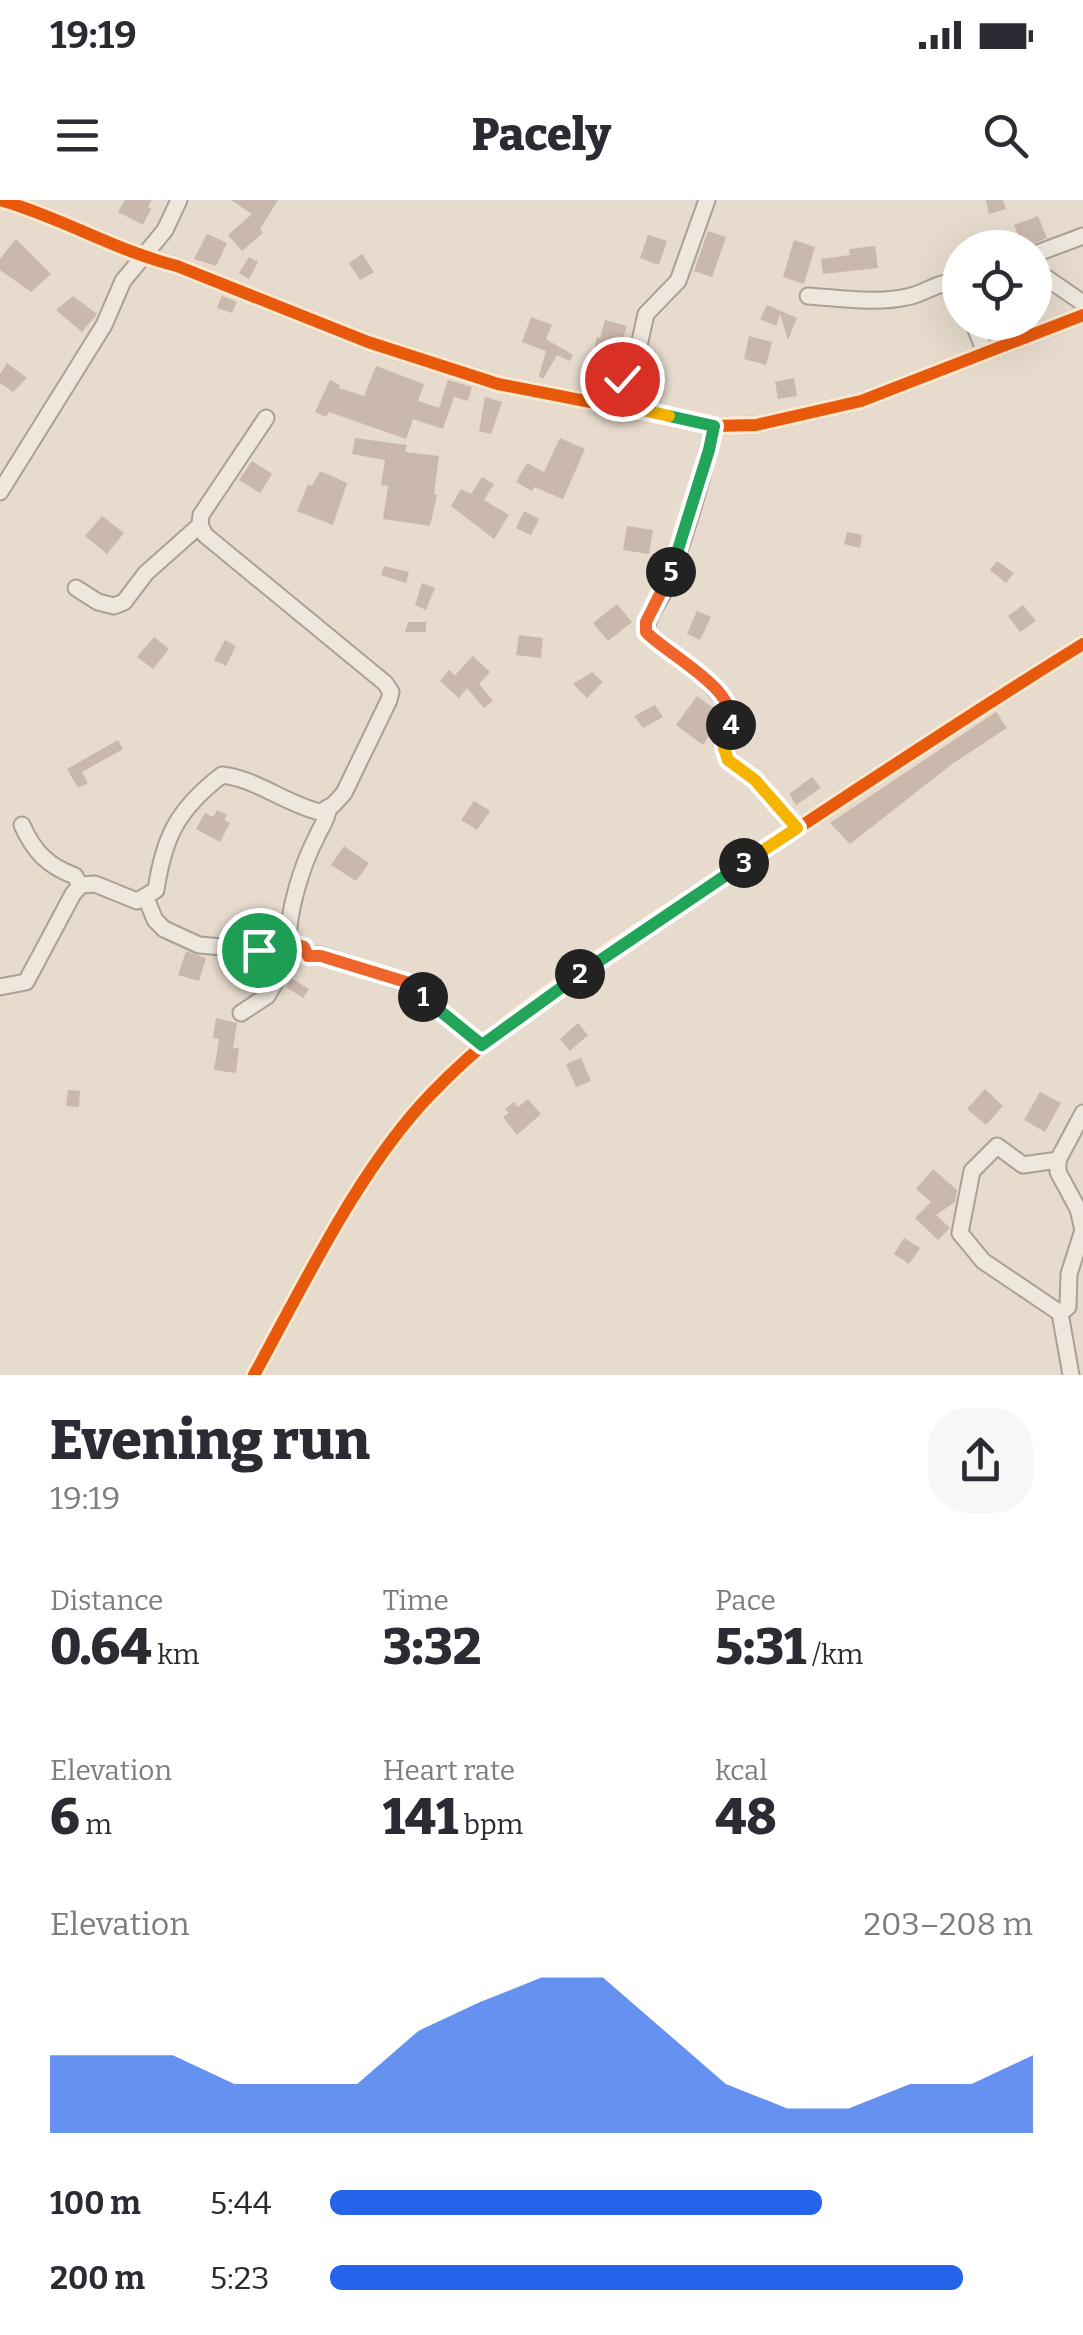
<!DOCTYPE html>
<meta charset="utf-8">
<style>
:root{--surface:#fff;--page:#f7f7f7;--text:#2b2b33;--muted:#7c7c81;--accent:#2563eb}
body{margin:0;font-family:Bitter,serif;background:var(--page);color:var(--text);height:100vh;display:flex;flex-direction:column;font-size:38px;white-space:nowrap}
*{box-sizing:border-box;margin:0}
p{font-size:32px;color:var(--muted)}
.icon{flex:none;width:55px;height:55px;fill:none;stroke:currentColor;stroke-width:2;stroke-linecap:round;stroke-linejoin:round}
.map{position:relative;height:1175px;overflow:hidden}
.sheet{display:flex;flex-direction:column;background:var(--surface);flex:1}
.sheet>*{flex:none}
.fabs{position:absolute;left:942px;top:30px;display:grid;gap:20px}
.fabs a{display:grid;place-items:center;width:110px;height:110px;border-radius:50%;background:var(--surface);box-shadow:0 10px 40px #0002;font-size:50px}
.pin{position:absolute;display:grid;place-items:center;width:85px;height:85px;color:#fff;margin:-42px;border:5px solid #fff;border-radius:50%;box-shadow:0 2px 10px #0007}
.km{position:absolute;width:50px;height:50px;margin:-25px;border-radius:50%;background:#222;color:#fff;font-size:28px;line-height:50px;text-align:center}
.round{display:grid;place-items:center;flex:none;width:105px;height:105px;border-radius:40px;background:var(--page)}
.headline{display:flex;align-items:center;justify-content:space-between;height:170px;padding:0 50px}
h1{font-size:55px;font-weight:800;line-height:75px}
.stats{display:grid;grid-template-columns:repeat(3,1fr);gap:15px;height:170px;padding:10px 50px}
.stats div{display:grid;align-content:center}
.stats b{font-size:50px;font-weight:800}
.stats small{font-size:28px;font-weight:400}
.stats p{font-size:28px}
.chart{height:280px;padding:20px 50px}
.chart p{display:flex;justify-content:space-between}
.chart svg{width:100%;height:180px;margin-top:10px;fill:var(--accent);opacity:.7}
ul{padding:0 50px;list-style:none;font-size:32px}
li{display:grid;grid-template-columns:160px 120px 1fr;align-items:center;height:75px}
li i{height:25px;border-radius:12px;background:var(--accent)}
.status{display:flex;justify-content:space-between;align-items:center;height:70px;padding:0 50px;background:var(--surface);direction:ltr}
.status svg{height:28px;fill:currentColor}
header{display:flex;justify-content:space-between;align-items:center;height:130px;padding:0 50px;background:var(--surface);font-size:45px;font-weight:800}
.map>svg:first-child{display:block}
</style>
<div class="status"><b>19:19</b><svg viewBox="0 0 49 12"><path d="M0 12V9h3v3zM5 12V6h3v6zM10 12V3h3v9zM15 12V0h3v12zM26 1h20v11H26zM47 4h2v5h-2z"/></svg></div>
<header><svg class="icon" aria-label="menu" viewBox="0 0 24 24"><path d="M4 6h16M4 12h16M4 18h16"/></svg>Pacely<svg class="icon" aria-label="search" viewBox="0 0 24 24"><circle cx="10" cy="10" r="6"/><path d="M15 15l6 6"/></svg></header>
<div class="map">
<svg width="1083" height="1175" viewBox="0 0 1083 1175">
<rect width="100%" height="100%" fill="#e6dbcc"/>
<g fill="#cab8ad">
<path d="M125,0H152L148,7L151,9L143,25L118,12Z"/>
<path d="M231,0H278L260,29L263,33L242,51L228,35L252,14Z"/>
<path d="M986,0H1003L1006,9L989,14Z"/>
<path d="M1038,16L1047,38L1022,48H986L1018,34L1014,25Z"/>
<path d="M708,31L726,37L712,77L694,71Z"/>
<path d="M207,34L227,43L216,66L194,59Z"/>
<path d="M648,35L667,41L659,65L640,58Z"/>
<path d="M16,39L51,74L31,92L0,70V59Z"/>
<path d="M794,40L815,47L804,84L783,77Z"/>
<path d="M875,46L878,68L823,74L821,59L850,55L849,49Z"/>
<path d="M362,54L374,72L360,80L349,63Z"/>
<path d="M249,57L258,62L249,79L239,73Z"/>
<path d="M73,96L97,114L82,132L56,110Z"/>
<path d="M222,96L237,102L232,113L217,108Z"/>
<path d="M767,105L797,118L788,140L780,114L776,126L760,119Z"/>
<path d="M531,117L552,125L546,139L573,155L570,161L557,155L543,179L539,176L546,151L522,142Z"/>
<path d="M605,120L627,126L623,138L617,136L609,173L590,169L597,137L600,138Z"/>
<path d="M749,136L772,142L766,165L744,159Z"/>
<path d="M7,163L27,178L13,192L0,183V174Z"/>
<path d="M376,166L424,184L418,201L439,208L448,180L472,187L468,201L454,197L443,229L413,219L406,239L329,212L326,217L315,212L330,180L340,185L339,188L364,196Z"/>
<path d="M794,178L797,196L778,199L775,182Z"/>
<path d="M485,197L502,202L491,234L479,231Z"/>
<path d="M355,238L407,245L405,252L439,256L434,294L437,295L430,326L383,319L388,286L381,285L385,260L352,254Z"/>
<path d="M560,238L585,249L563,299L534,287L532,291L516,282L527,263L544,272Z"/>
<path d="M252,261L272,274L260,293L239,280Z"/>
<path d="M320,271L347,283L333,325L297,311L308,284L312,286Z"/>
<path d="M482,277L494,284L484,300L509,315L494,339L451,306L461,289L471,294Z"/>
<path d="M524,311L539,319L531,335L516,328Z"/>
<path d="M102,316L124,333L107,354L85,336Z"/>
<path d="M627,326L653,330L649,354L623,350Z"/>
<path d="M847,332L862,335L860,348L844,344Z"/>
<path d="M997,361L1014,373L1006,383L990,370Z"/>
<path d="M384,366L409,372L406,383L381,375Z"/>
<path d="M422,383L435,388L426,410L415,405Z"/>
<path d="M617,404L632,422L608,441L593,423Z"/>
<path d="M1023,405L1036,421L1020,432L1008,416Z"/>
<path d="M697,411L711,417L700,440L687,434Z"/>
<path d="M408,422H426V432H405Z"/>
<path d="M519,435L543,438L541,458L516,455Z"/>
<path d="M154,437L169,449L153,469L137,457Z"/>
<path d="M225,440L236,446L226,466L214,460Z"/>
<path d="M473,456L490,472L479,484L493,501L484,508L467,488L459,498L440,481L449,470L455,475Z"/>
<path d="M592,472L603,482L587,498L573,484Z"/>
<path d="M697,496L713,508L710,512L720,520L703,545L676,525Z"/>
<path d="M655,505L663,517L643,528L634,516Z"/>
<path d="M996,512L1007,528L952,564L850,644L830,623Z"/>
<path d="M118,540L123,549L82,572L88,583L78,588L67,569Z"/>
<path d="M812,577L821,588L796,605L789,594Z"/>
<path d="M474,601L490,611L477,630L461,620Z"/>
<path d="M217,610L227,615L224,620L230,623L220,642L196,629L205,613L213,617Z"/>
<path d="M344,646L369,663L356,681L331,665Z"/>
<path d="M186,751L206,758L199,781L178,775Z"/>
<path d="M243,760L268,764L263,781H242Z"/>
<path d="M291,778L309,789L303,798L286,787Z"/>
<path d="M216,818L237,823L233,848H239L236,873L214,870L219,839L213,838Z"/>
<path d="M578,823L588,835L570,851L560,839Z"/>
<path d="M581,858L591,881L576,887L566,864Z"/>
<path d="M985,889L1003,906L986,925L967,909Z"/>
<path d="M68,890L80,891L79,907L66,906Z"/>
<path d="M1040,892L1061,903L1045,932L1024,920Z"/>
<path d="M528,899L541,914L517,935L503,917L509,913L505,909L514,902L518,907Z"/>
<path d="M933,969L957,990L955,1002L936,1015L950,1028L938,1040L915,1018L931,1002L916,989Z"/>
<path d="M904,1038L920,1048L909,1064L894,1054Z"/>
</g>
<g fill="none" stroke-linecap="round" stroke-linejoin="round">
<defs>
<g id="minor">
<path d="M0,0C61,17 116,51 177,66L368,142L498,184L713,226L756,225L861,201L1083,115"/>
<path d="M1035,54L1083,36"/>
<path d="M1035,70L1083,103"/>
<path d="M808,96C840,98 876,104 907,97C924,94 937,82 954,82L960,89"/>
<path d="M973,122L985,152"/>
<path d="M617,205L622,179L636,159L646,114L678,81L707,0"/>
<path d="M713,226C705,275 685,335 668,383C662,399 647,414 646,432L704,478L725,500L733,516L724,548L729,560L755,580L797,629"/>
<path d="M0,292L104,125L123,81L165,30L179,0"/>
<path d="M76,388L98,402L114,406L124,402L146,373L200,325"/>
<path d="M329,607C327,620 322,625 317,636C302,665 288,710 288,743L304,747L308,755H321L406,783L482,845"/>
<path d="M22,625C34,652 48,666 75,676L80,686"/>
<path d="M146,698L155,720L164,729L199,745L259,750L290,758"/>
<path d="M0,787L26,782L73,694L81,685L95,684L137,701L156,690C164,636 178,609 222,575C257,579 286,604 320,612L333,605L344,593L389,500L391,492L385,483L205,335L200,325L201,315L266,218"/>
<path d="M241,813L267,796L290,758L289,752"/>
<path d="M1058,960V972L1078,1009L1083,1030L1069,1074L1068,1107L1060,1113"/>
<path d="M254,1175C305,1083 358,970 431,894C514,807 627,739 728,674C846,597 963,518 1083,444"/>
<path d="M1071,1175L1060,1113L983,1061L960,1033L972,971L997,946L1023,965L1058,960L1083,913"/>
</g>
</defs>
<use href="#minor" stroke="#aba095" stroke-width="19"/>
<use href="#minor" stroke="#eee7de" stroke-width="15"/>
<defs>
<g id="cycleway">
<path d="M0,0C61,17 116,51 177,66L368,142L498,184L713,226L756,225L861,201L1083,115"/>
<path d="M254,1175C305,1083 358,970 431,894C514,807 627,739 728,674C846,597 963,518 1083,444"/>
</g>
</defs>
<use href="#cycleway" stroke="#f8e7d1" stroke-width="19"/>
<use href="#cycleway" stroke="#e8590c" stroke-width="12"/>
</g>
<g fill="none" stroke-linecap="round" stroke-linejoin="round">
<defs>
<path id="split-1" d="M259,750L290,758L288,742L304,747L308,756H321L406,782L423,797"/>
<path id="split-2" d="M423,797L482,845L580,774"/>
<path id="split-3" d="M580,774L744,663"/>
<path id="split-4" d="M731,525L724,548L728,560L755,580L797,628L744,663"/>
<path id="split-5" d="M671,372L646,422V432C668,455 737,488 731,525"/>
<path id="split-6" d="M669,216L714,226L709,250L671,372"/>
<path id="split-7" d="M622,179L617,204L669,216"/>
</defs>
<use href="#split-1" stroke="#fff" stroke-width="20"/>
<use href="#split-2" stroke="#fff" stroke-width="20"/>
<use href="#split-3" stroke="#fff" stroke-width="20"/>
<use href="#split-4" stroke="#fff" stroke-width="20"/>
<use href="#split-5" stroke="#fff" stroke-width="20"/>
<use href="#split-6" stroke="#fff" stroke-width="20"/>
<use href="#split-7" stroke="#fff" stroke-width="20"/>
<use href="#split-1" stroke="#f0652b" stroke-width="12"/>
<use href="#split-2" stroke="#22a559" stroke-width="12"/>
<use href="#split-3" stroke="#22a559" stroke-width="12"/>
<use href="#split-4" stroke="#f5b400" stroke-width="12"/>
<use href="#split-5" stroke="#f0652b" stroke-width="12"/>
<use href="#split-6" stroke="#22a559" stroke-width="12"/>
<use href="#split-7" stroke="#f5b400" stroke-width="12"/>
</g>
</svg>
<div class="fabs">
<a><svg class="icon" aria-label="locate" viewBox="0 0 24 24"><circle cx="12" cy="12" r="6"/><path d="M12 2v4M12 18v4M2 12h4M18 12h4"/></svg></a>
</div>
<div class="pin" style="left:259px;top:750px;background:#1e9e55"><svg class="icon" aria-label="arrive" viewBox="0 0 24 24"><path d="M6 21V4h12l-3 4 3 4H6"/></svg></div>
<div class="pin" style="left:622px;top:179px;background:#d93025"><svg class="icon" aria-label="check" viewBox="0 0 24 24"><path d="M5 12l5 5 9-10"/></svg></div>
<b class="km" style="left:423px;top:797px">1</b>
<b class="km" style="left:580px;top:774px">2</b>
<b class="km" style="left:744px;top:663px">3</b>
<b class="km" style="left:731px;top:525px">4</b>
<b class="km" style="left:671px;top:372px">5</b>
</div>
<section class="sheet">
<div class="headline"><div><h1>Evening run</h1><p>19:19</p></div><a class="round"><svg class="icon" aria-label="share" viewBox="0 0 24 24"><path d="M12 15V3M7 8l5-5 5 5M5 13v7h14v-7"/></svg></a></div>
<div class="stats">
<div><p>Distance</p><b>0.64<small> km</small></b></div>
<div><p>Time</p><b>3:32</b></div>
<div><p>Pace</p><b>5:31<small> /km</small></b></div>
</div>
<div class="stats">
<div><p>Elevation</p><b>6<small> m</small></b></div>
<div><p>Heart rate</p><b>141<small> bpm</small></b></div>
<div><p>kcal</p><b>48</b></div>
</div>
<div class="chart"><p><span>Elevation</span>203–208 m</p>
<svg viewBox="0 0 160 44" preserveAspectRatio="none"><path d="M0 44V25L10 25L20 25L30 32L40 32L50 32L60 19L70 12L80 6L90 6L100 19L110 32L120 38L130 38L140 32L150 32L160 25V44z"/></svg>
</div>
<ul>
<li><b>100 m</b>5:44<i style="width:70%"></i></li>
<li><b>200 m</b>5:23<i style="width:90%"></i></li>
</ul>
</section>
